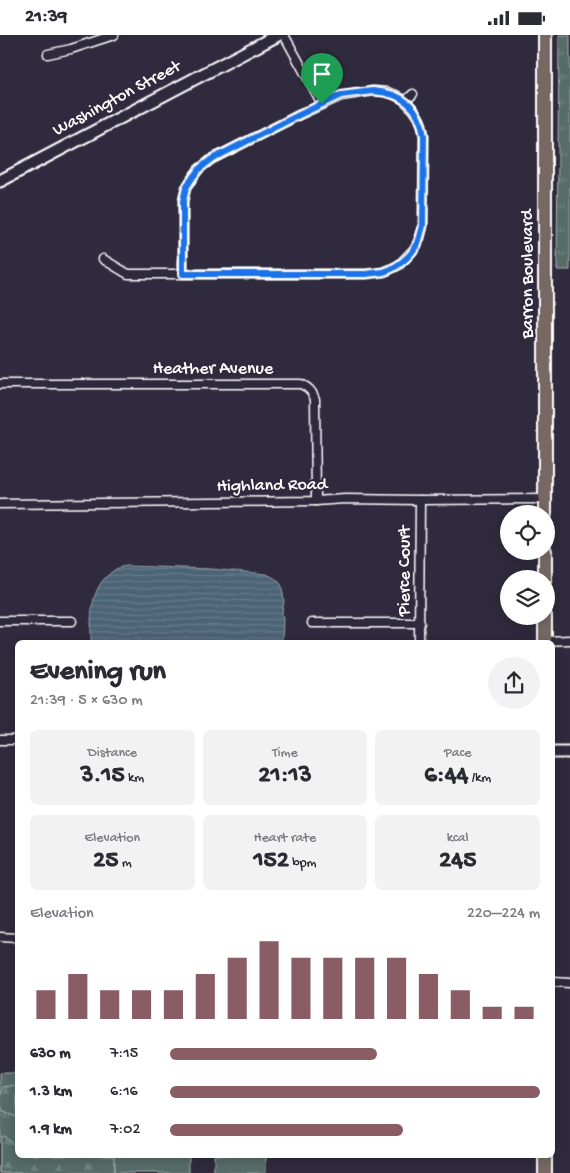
<!DOCTYPE html>
<meta charset="utf-8">
<style>
:root{--surface:#fff;--page:#f2f2f3;--text:#2b2b33;--muted:#7c7c81;--accent:#8a5d65}
body{margin:0;font-family:"Gochi Hand",sans-serif;background:var(--page);color:var(--text);height:100vh;display:flex;flex-direction:column;font-size:19px;white-space:nowrap}
*{box-sizing:border-box;margin:0}
p{font-size:16px;color:var(--muted)}
.icon{flex:none;width:28px;height:28px;fill:none;stroke:currentColor;stroke-width:2;stroke-linecap:round;stroke-linejoin:round}
.map{position:relative;flex:1;overflow:hidden}
.panel{position:absolute;left:15px;top:605px;width:540px;height:518px;display:flex;flex-direction:column;background:var(--surface);border-radius:8px;box-shadow:0 2px 12px #0003}
.panel>*{flex:none}
.buttons{position:absolute;left:500px;top:470px;display:grid;gap:10px}
.buttons a{display:grid;place-items:center;width:55px;height:55px;border-radius:50%;background:var(--surface);box-shadow:0 2px 12px #0003;font-size:25px}
.pin{position:absolute;display:grid;place-items:center;width:42px;height:42px;color:#fff;margin:-51px -21px;border-radius:50% 50% 50% 0;rotate:-45deg;box-shadow:0 0 5px #0007}
.pin .icon{rotate:45deg}
.round{display:grid;place-items:center;flex:none;width:52px;height:52px;border-radius:26px;background:var(--page)}
.head{display:flex;align-items:center;justify-content:space-between;height:85px;padding:0 15px}
h1{font-size:28px;font-weight:700;line-height:38px}
.stats{display:grid;grid-template-columns:repeat(3,1fr);gap:8px;height:85px;padding:5px 15px}
.stats div{display:grid;align-content:center;border-radius:8px;background:var(--page);text-align:center}
.stats b{font-size:25px;font-weight:700}
.stats small{font-size:14px;font-weight:400}
.stats p{font-size:14px}
.chart{height:140px;padding:10px 15px}
.chart p{display:flex;justify-content:space-between}
.chart svg{width:100%;height:90px;margin-top:5px;stroke:var(--accent);stroke-width:6}
ul{padding:0 15px;list-style:none;font-size:16px}
li{display:grid;grid-template-columns:80px 60px 1fr;align-items:center;height:38px}
li i{height:12px;border-radius:6px;background:var(--accent)}
.status{display:flex;justify-content:space-between;align-items:center;height:35px;padding:0 25px;background:var(--surface);direction:ltr}
.status svg{height:14px;fill:currentColor}
.map>svg:first-child{display:block}
</style>
<div class="status"><b>21:39</b><svg viewBox="0 0 49 12"><path d="M0 12V9h3v3zM5 12V6h3v6zM10 12V3h3v9zM15 12V0h3v12zM26 1h20v11H26zM47 4h2v5h-2z"/></svg></div>
<div class="map">
<svg width="570" height="1138" viewBox="0 0 570 1138">
<defs>
<pattern id="grass-tufts" width="24" height="20" patternUnits="userSpaceOnUse" patternTransform="scale(1.25)"><rect width="24" height="20" fill="#566c68"/><path d="M3 7l-1-3M5 7V3M7 7l1-3M15 17l-1-3M17 17v-4M19 17l1-3" fill="none" stroke="#6f827f"/></pattern>
<pattern id="forest-firs" width="22" height="20" patternUnits="userSpaceOnUse" patternTransform="scale(1.25)"><rect width="22" height="20" fill="#566c68"/><path d="M5 1l3.5 6h-7zM16 11l3.5 6h-7z" fill="#6f827f"/></pattern>
<pattern id="water-rules" width="6" height="5" patternUnits="userSpaceOnUse" patternTransform="scale(1.25)"><rect width="6" height="5" fill="#4c6476"/><path d="M0 2.5h6" fill="none" stroke="#677b8b"/></pattern>
</defs>
<rect width="100%" height="100%" fill="#2f2a3d"/>
<filter id="ink" filterUnits="userSpaceOnUse"><feTurbulence type="fractalNoise" baseFrequency=".02" numOctaves="2"/><feDisplacementMap in="SourceGraphic" scale="10" xChannelSelector="R" yChannelSelector="G"/><feConvolveMatrix kernelMatrix="1 2 1 2 8 2 1 2 1" color-interpolation-filters="sRGB"/></filter>
<g filter="url(#ink)">
<g fill="url(#grass-tufts)" stroke="#aab6b4">
<path d="M559,0H570V235H557Z"/>
<path d="M0,1038H17L18,1120H114V1138H0Z"/>
</g>
<g fill="url(#forest-firs)" stroke="#aab6b4">
<path d="M17,1050V1081H14L3,1077C0,1068 0,1061 3,1052Z"/>
<path d="M3,1101C11,1104 11,1109 17,1114L18,1120H114V1138H0V1103Z"/>
</g>
<g fill="#566c68" stroke="#aab6b4">
<rect x="114" y="1120" width="75" height="18"/>
<rect x="214" y="1120" width="52" height="18"/>
</g>
<path fill="url(#water-rules)" stroke="#94a2ad" d="M127,531L211,534L267,539L276,544L281,549L283,559L284,567L282,576L283,586L282,607H91C91,585 89,558 107,541C114,535 117,532 127,531Z"/>
<g fill="none" stroke-linecap="round" stroke-linejoin="round">
<defs>
<g id="street">
<path d="M284,0L322,69"/>
<path d="M48,19L71,14L114,0"/>
<path d="M405,66L413,59"/>
<path d="M103,224L128,239H366L384,237L399,230L416,212L420,203L423,191L424,101L422,90L419,83L413,74L405,66L396,60L387,57L373,56L341,61L299,80L212,124L199,134L193,142L186,153L183,166V239"/>
<path d="M0,349H301C309,353 312,356 315,364L316,466"/>
<path d="M0,469L316,466L345,464L420,465L545,464"/>
<path d="M0,586H72"/>
<path d="M312,588H420"/>
<path d="M545,606L570,605"/>
<path d="M419,608L420,465"/>
<path d="M0,705H18"/>
<path d="M0,902L18,903"/>
<path d="M552,947L570,948"/>
</g>
<g id="secondary">
<path d="M0,146L278,0"/>
<path d="M552,717H570"/>
</g>
<g id="primary">
<path d="M545,0V479"/>
<path d="M545,544V516"/>
<path d="M545,608V581"/>
<path d="M545,1138V1120"/>
</g>
</defs>
<use href="#street" stroke="#fff" stroke-width="11"/>
<use href="#secondary" stroke="#fff" stroke-width="15"/>
<use href="#primary" stroke="#fff" stroke-width="16"/>
<use href="#street" stroke="#2f2a3d" stroke-width="8"/>
<use href="#secondary" stroke="#2f2a3d" stroke-width="11"/>
<use href="#primary" stroke="#776864" stroke-width="12"/>
</g>
</g>
<g fill="none" stroke-linecap="round" stroke-linejoin="round" filter="url(#ink)">
<defs>
<path id="route" d="M373,56C402,58 420,71 424,101L423,191C421,197 420,204 417,210C410,222 396,234 383,237C378,238 372,238 366,239H183V166L186,153L193,142L199,134L212,124L299,80L341,60Z"/>
</defs>
<use href="#route" stroke="#fff" stroke-width="10"/>
<use href="#route" stroke="#1a73e8" stroke-width="6"/>
</g>
<g text-anchor="middle" dominant-baseline="central" stroke-width="4.5" stroke-linejoin="round" paint-order="stroke">
<g font-size="18" fill="#fff" stroke="#2f2a3d">
<text transform="translate(117 64) rotate(-28)">Washington Street</text>
<text transform="translate(528 239) rotate(-90)">Barron Boulevard</text>
<text x="213" y="334">Heather Avenue</text>
<text transform="translate(272 451) rotate(-1)">Highland Road</text>
<text transform="translate(405 536) rotate(-90)">Pierce Court</text>
</g>
</g>
</svg>
<div class="buttons">
<a><svg class="icon" aria-label="locate" viewBox="0 0 24 24"><circle cx="12" cy="12" r="6"/><path d="M12 2v4M12 18v4M2 12h4M18 12h4"/></svg></a>
<a><svg class="icon" aria-label="layers" viewBox="0 0 24 24"><path d="M12 4l9 5-9 5-9-5zM3 14l9 5 9-5"/></svg></a>
</div>
<div class="pin" style="left:322px;top:69px;background:#1e9e55"><svg class="icon" aria-label="arrive" viewBox="0 0 24 24"><path d="M6 21V4h12l-3 4 3 4H6"/></svg></div>
<section class="panel">
<div class="head"><div><h1>Evening run</h1><p>21:39 · 5 × 630 m</p></div><a class="round"><svg class="icon" aria-label="share" viewBox="0 0 24 24"><path d="M12 15V3M7 8l5-5 5 5M5 13v7h14v-7"/></svg></a></div>
<div class="stats">
<div><p>Distance</p><b>3.15<small> km</small></b></div>
<div><p>Time</p><b>21:13</b></div>
<div><p>Pace</p><b>6:44<small> /km</small></b></div>
</div>
<div class="stats">
<div><p>Elevation</p><b>25<small> m</small></b></div>
<div><p>Heart rate</p><b>152<small> bpm</small></b></div>
<div><p>kcal</p><b>245</b></div>
</div>
<div class="chart"><p><span>Elevation</span>220–224 m</p>
<svg viewBox="0 0 160 44" preserveAspectRatio="none"><path d="M5 44V30M15 44V22M25 44V30M35 44V30M45 44V30M55 44V22M65 44V14M75 44V6M85 44V14M95 44V14M105 44V14M115 44V14M125 44V22M135 44V30M145 44V38M155 44V38"/></svg>
</div>
<ul>
<li><b>630 m</b>7:15<i style="width:56%"></i></li>
<li><b>1.3 km</b>6:16<i style="width:100%"></i></li>
<li><b>1.9 km</b>7:02<i style="width:63%"></i></li>
</ul>
</section>
</div>
